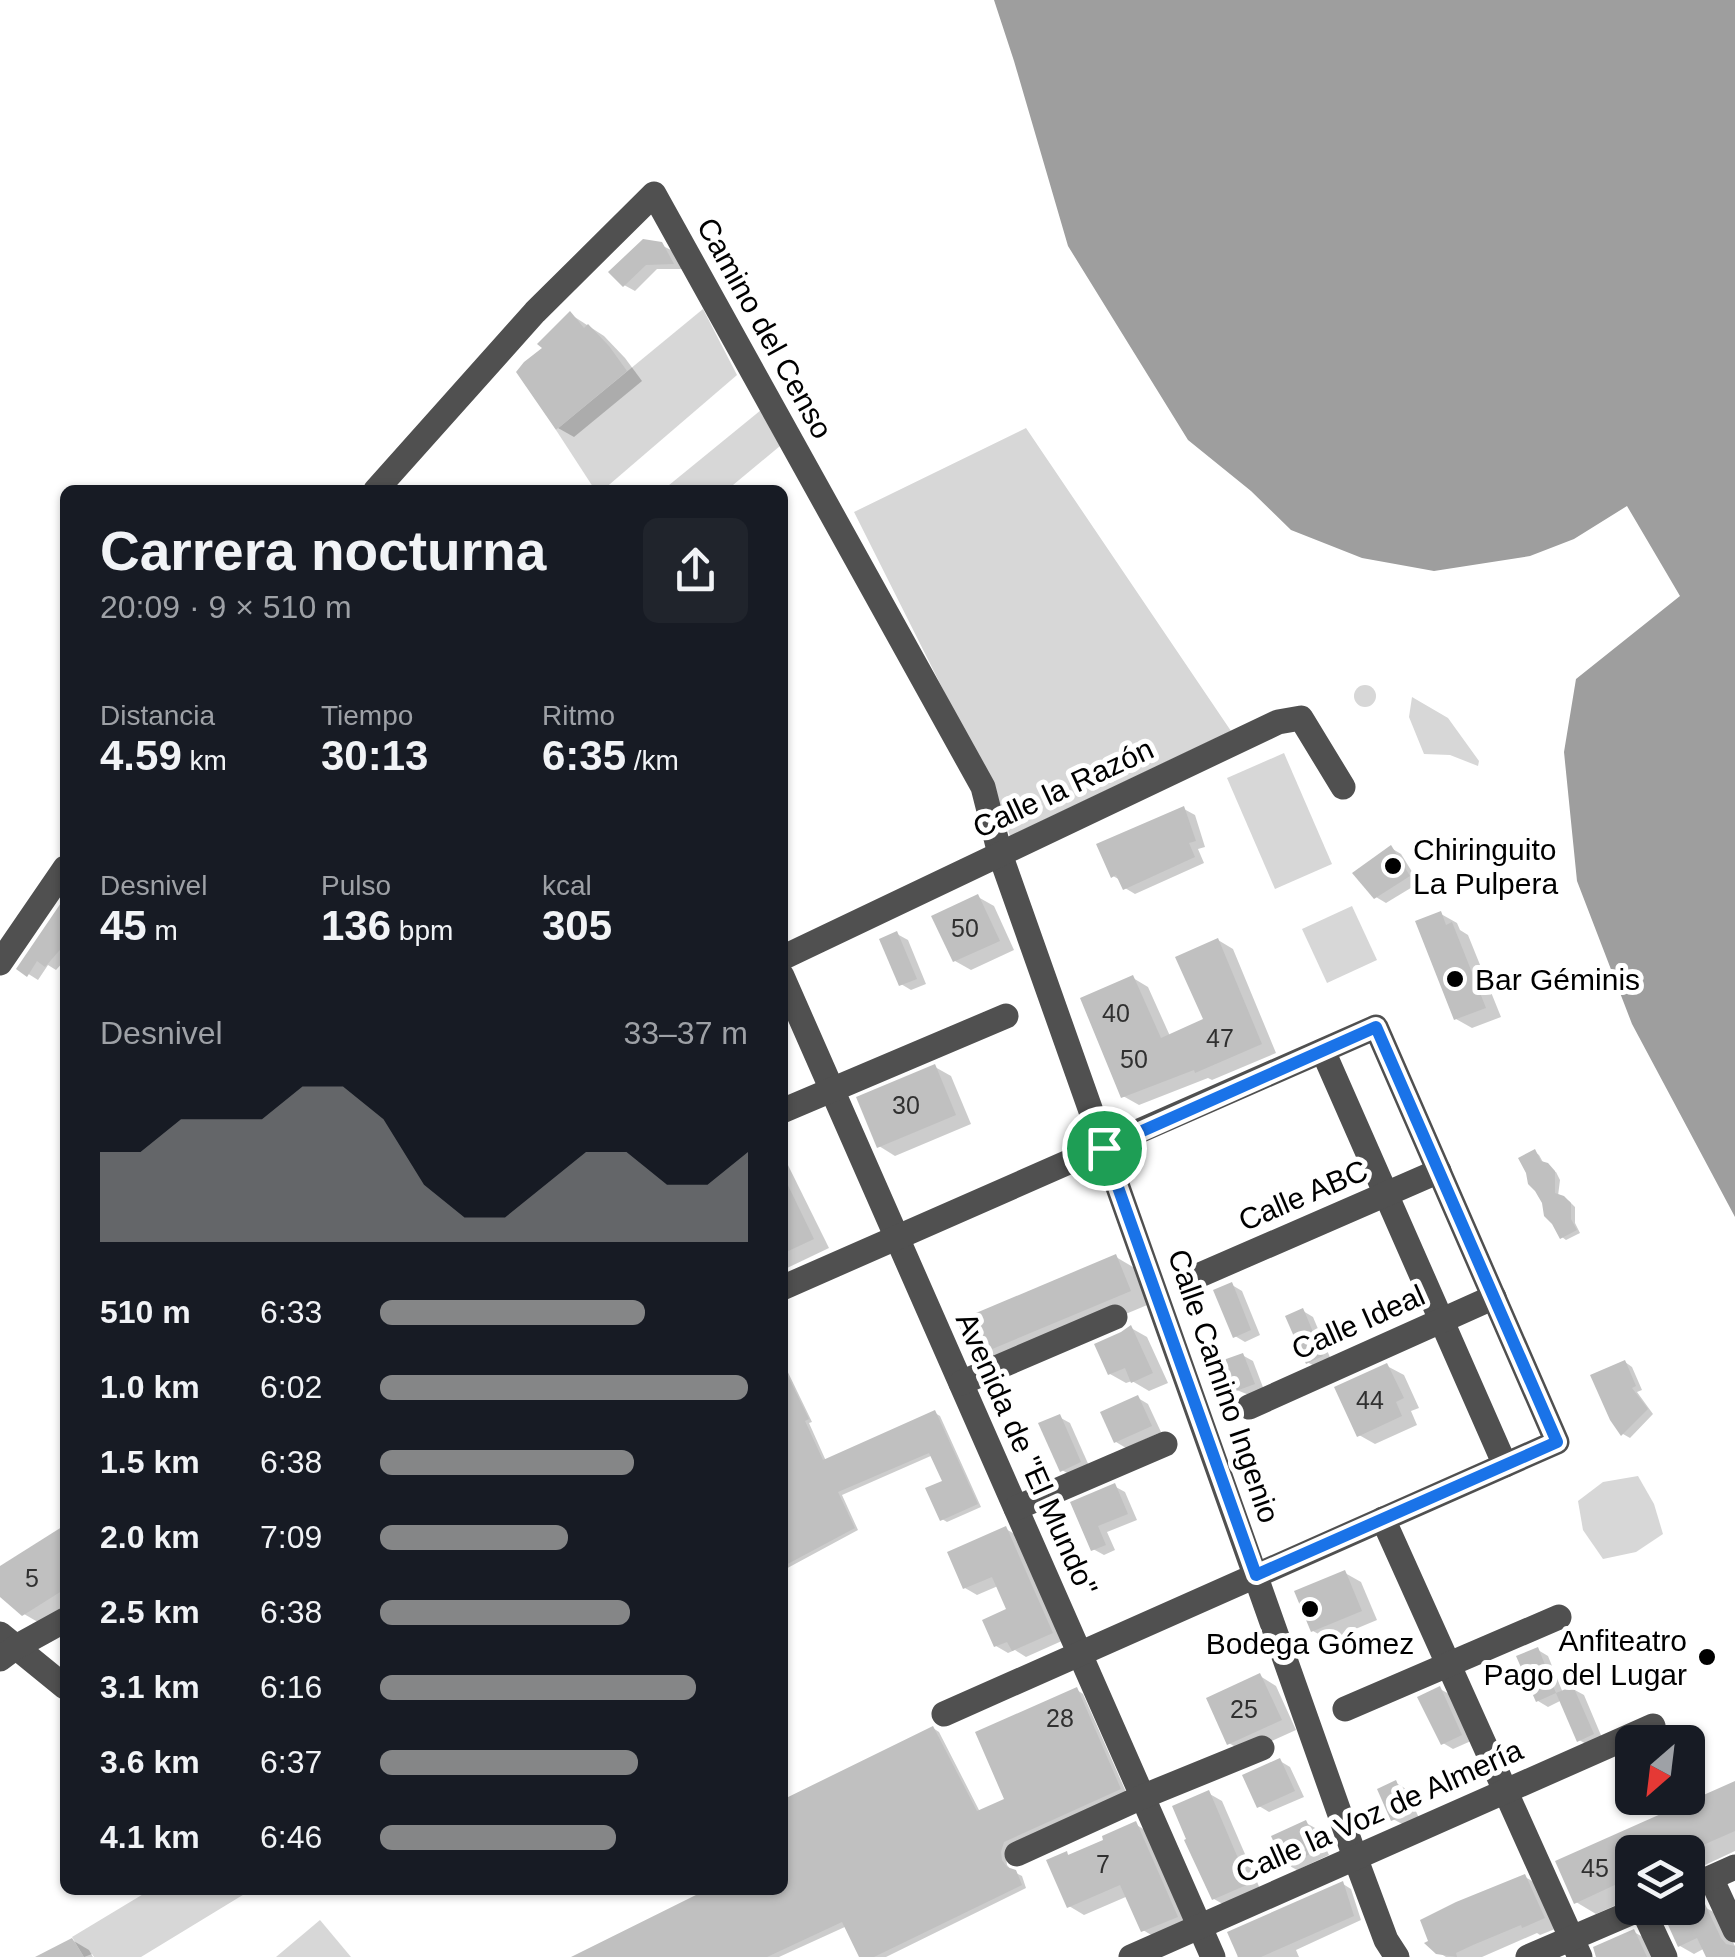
<!DOCTYPE html>
<html lang="es">
<meta charset="utf-8">
<style>
:root{--surface:#171b24;--page:#20242c;--text:#f1f3f6;--muted:#9ea1a6;--accent:#858687}
body{margin:0;font-family:Helvetica,sans-serif;background:var(--page);color:var(--text);height:100vh;display:flex;flex-direction:column;font-size:38px;white-space:nowrap}
*{box-sizing:border-box;margin:0}
p{font-size:32px;color:var(--muted)}
.icon{flex:none;width:55px;height:55px;fill:none;stroke:currentColor;stroke-width:2;stroke-linecap:round;stroke-linejoin:round}
.map{position:relative;flex:1;overflow:hidden}
.details{position:absolute;left:60px;top:485px;width:728px;height:1410px;display:flex;flex-direction:column;background:var(--surface);border-radius:15px;box-shadow:0 2px 8px #0004}
.details>*{flex:none}
.needle{width:65px;rotate:208deg}
.tools{position:absolute;left:1615px;top:1725px;display:grid;gap:20px}
.tools a{display:grid;place-items:center;width:90px;height:90px;border-radius:15px;background:var(--surface);box-shadow:0 2px 8px #0004;font-size:50px}
.pin{position:absolute;display:grid;place-items:center;width:85px;height:85px;color:#fff;margin:-42px;border:5px solid #fff;border-radius:50%;box-shadow:0 2px 10px #0007}
.round{display:grid;place-items:center;flex:none;width:105px;height:105px;border-radius:15px;background:var(--page)}
.overview{display:flex;align-items:center;justify-content:space-between;height:170px;padding:0 40px}
h1{font-size:55px;font-weight:700;line-height:75px}
.figures{display:grid;grid-template-columns:repeat(3,1fr);gap:15px;height:170px;padding:10px 40px}
.figures div{display:grid;align-content:center}
.figures b{font-size:42px;font-weight:700}
.figures small{font-size:28px;font-weight:400}
.figures p{font-size:28px}
.chart{height:280px;padding:20px 40px}
.chart p{display:flex;justify-content:space-between}
.chart svg{width:100%;height:180px;margin-top:10px;fill:var(--accent);opacity:.7}
ul{padding:0 40px;list-style:none;font-size:32px}
li{display:grid;grid-template-columns:160px 120px 1fr;align-items:center;height:75px}
li i{height:25px;border-radius:12px;background:var(--accent)}
.map>svg:first-child{display:block}
</style>
<div class="map">
<svg width="1735" height="1957" viewBox="0 0 1735 1957">
<rect width="100%" height="100%" fill="#fff"/>
<g fill="#d7d7d7">
<path d="M703,309L737,375L603,490H595L556,430Z"/>
<path d="M761,410L780,446L727,490H663Z"/>
<path d="M1026,428L1231,731L1010,836L991,785L854,512Z"/>
<circle cx="1365" cy="696" r="11"/>
<path d="M1412,697L1448,718L1479,761L1478,766L1450,755L1424,754L1409,717Z"/>
<path d="M1284,753L1332,864L1275,889L1227,778Z"/>
<path d="M1352,906L1377,960L1327,983L1302,929Z"/>
<path d="M1638,1476L1654,1504L1663,1534L1636,1552L1603,1559L1583,1530L1578,1501L1603,1482Z"/>
<path d="M150,1890H251L141,1957H94L92,1954L84,1957L72,1937Z"/>
<path d="M320,1920L351,1957H276Z"/>
</g>
<path fill="#9e9e9e" d="M994,0H1735V1217L1632,1024L1577,881L1564,752L1576,679L1680,596L1627,506L1574,539L1530,556L1434,571L1362,558L1291,530L1251,491L1188,440L1068,246L1014,61Z"/>
<g fill="#0003">
<path d="M661,245L673,251L682,269H657L635,291L624,285Z"/>
<path d="M570,314L604,336L625,358L642,381L574,437L558,428Z"/>
<path d="M1184,809L1195,815L1205,847L1198,849L1204,863L1135,894L1125,888L1122,881L1113,876Z"/>
<path d="M1391,848L1401,854L1419,883L1386,903L1376,897Z"/>
<path d="M978,897L994,906L1014,950L971,970L955,961Z"/>
<path d="M65,908V960L56,970L48,965L38,980L19,968Z"/>
<path d="M1441,914L1457,923L1460,930L1468,935L1501,1017L1472,1028L1456,1019Z"/>
<path d="M897,934L908,940L926,984L911,990L901,984Z"/>
<path d="M1218,940L1233,949L1276,1053L1212,1080L1208,1078L1139,1105L1123,1096L1133,978L1148,987L1170,1036L1206,1021Z"/>
<path d="M935,1067L951,1076L971,1124L895,1156L879,1146Z"/>
<path d="M1535,1152L1539,1155L1545,1166L1556,1172L1560,1180L1558,1196L1569,1201L1575,1207V1223L1580,1233L1566,1240L1562,1237Z"/>
<path d="M782,1153L829,1248L785,1269L782,1268Z"/>
<path d="M1116,1257L1138,1270L1152,1303L997,1368L975,1355Z"/>
<path d="M1232,1285L1242,1291L1260,1335L1245,1342L1235,1336Z"/>
<path d="M1303,1311L1313,1317L1332,1362L1318,1368L1307,1362Z"/>
<path d="M1131,1328L1147,1337L1168,1383L1149,1391L1132,1381L1126,1383L1110,1374Z"/>
<path d="M1242,1355L1253,1361L1264,1390L1249,1395L1222,1384Z"/>
<path d="M782,1360L812,1422L809,1423L826,1461L935,1413L940,1416L981,1507L947,1522L942,1519L945,1482L933,1455L842,1495L858,1530L782,1571Z"/>
<path d="M1625,1362L1632,1367L1642,1390L1637,1392L1653,1414L1630,1438L1623,1434Z"/>
<path d="M1387,1366L1404,1375L1419,1408L1411,1411L1417,1425L1375,1444L1359,1435Z"/>
<path d="M1138,1398L1148,1404L1161,1432L1126,1448L1116,1442Z"/>
<path d="M1059,1417L1070,1423L1090,1468L1072,1476L1062,1470Z"/>
<path d="M1114,1486L1125,1492L1137,1520L1107,1532L1115,1550L1104,1555L1093,1549L1073,1504Z"/>
<path d="M65,1528V1612L43,1625L24,1614L0,1594V1569Z"/>
<path d="M1006,1529L1018,1536L1064,1640L1026,1657L1015,1650L1008,1653L996,1646L1010,1611L998,1586L977,1595L965,1588Z"/>
<path d="M1345,1573L1361,1582L1377,1620L1329,1640L1313,1631Z"/>
<path d="M1538,1650L1548,1656L1563,1693L1573,1689L1584,1695L1603,1740L1590,1746L1579,1740L1562,1700L1548,1707L1538,1701Z"/>
<path d="M1260,1676L1276,1686L1296,1730L1245,1753L1229,1743Z"/>
<path d="M1440,1689L1451,1695L1471,1741L1453,1749L1443,1743Z"/>
<path d="M1077,1690L1083,1694L1126,1792L1006,1856L1007,1865L1012,1871L1022,1876L1026,1888L886,1957H862L847,1926L779,1957H577L712,1890H782L933,1728L939,1732L980,1812L1008,1800Z"/>
<path d="M1632,1756V1773L1626,1759Z"/>
<path d="M1280,1761L1290,1767L1304,1797L1269,1812L1259,1806Z"/>
<path d="M1396,1783L1406,1789L1419,1818L1404,1825L1393,1819Z"/>
<path d="M1735,1787V1851L1688,1873V1852H1632V1898L1596,1914L1576,1902L1558,1862Z"/>
<path d="M1208,1793L1222,1801L1261,1891L1228,1907L1214,1899Z"/>
<path d="M1306,1823L1317,1829L1329,1855L1297,1870L1286,1864Z"/>
<path d="M1135,1824L1150,1833L1191,1925L1158,1939L1143,1930L1128,1896L1084,1915L1069,1906L1067,1854L1072,1857Z"/>
<path d="M1525,1877L1541,1886L1560,1927L1540,1935L1537,1933L1482,1957H1446L1438,1952Z"/>
<path d="M1343,1884L1351,1889L1361,1920L1296,1950L1299,1957H1237Z"/>
<path d="M1699,1904L1719,1915L1735,1946V1957H1709L1705,1948L1694,1954L1680,1946Z"/>
<path d="M1634,1932L1648,1940L1656,1957H1598Z"/>
<path d="M72,1940L89,1950L93,1957H40Z"/>
</g>
<g fill="#c0c0c0">
<path d="M643,239L662,242L674,264L646,265L623,287L608,272Z"/>
<path d="M570,311L584,328L588,324L609,346L627,371L556,430L516,372L524,362L542,348L537,344Z"/>
<path d="M1184,806L1196,841L1189,843L1195,857L1123,890L1116,875L1111,878L1096,844Z"/>
<path d="M1391,845L1410,876L1374,899L1352,873Z"/>
<path d="M978,894L1000,941L953,962L931,916Z"/>
<path d="M65,897V944L45,967L37,961L27,977L16,969Z"/>
<path d="M1441,911L1446,925L1452,922L1486,1008L1454,1020L1415,921Z"/>
<path d="M897,931L917,979L899,986L879,939Z"/>
<path d="M1218,938L1262,1044L1195,1073L1194,1070L1121,1098L1080,998L1133,975L1161,1038L1203,1019L1175,957Z"/>
<path d="M935,1064L956,1115L877,1148L856,1097Z"/>
<path d="M1535,1149L1541,1161L1548,1163L1555,1171V1193L1564,1196L1571,1203V1219L1577,1230L1560,1239L1552,1224L1544,1216L1542,1203L1535,1191L1528,1184L1526,1173L1518,1158Z"/>
<path d="M782,1173L814,1239L782,1254Z"/>
<path d="M1116,1254L1131,1291L973,1357L957,1321Z"/>
<path d="M1232,1282L1251,1330L1233,1338L1213,1290Z"/>
<path d="M1303,1308L1323,1356L1306,1364L1285,1316Z"/>
<path d="M1131,1325L1153,1373L1131,1383L1125,1368L1108,1375L1094,1344L1121,1332Z"/>
<path d="M1243,1353L1255,1384L1236,1391L1232,1381L1220,1385L1212,1364Z"/>
<path d="M1625,1360L1636,1386L1632,1388L1648,1409L1621,1436L1610,1420L1590,1375Z"/>
<path d="M1387,1363L1404,1398L1396,1402L1402,1416L1357,1437L1334,1387Z"/>
<path d="M782,1364L809,1419L805,1421L823,1460L935,1410L978,1504L940,1521L925,1488L942,1481L929,1453L838,1492L855,1528L782,1567Z"/>
<path d="M1138,1395L1152,1426L1114,1443L1100,1412Z"/>
<path d="M1060,1414L1081,1462L1060,1472L1038,1423Z"/>
<path d="M1115,1483L1128,1514L1098,1526L1106,1545L1091,1551L1070,1502Z"/>
<path d="M65,1525V1589L22,1616L0,1597V1566Z"/>
<path d="M1006,1526L1053,1633L1012,1651L1007,1642L994,1647L982,1620L1006,1609L992,1577L963,1589L947,1552Z"/>
<path d="M1345,1570L1362,1611L1311,1632L1294,1591Z"/>
<path d="M1538,1647L1556,1693L1536,1702L1516,1656Z"/>
<path d="M1260,1673L1282,1720L1227,1745L1206,1698Z"/>
<path d="M1440,1686L1462,1735L1441,1745L1417,1697Z"/>
<path d="M1573,1686L1594,1734L1577,1742L1556,1693Z"/>
<path d="M1077,1687L1121,1789L1004,1842L1001,1852L1002,1860L1007,1867L1016,1870L1022,1885L874,1957H859L842,1922L767,1957H571L706,1890H782V1800L933,1726L977,1811L1004,1799L975,1732Z"/>
<path d="M1280,1758L1295,1791L1257,1808L1242,1775Z"/>
<path d="M1396,1780L1410,1813L1391,1821L1377,1789Z"/>
<path d="M1735,1781V1831L1687,1852H1632V1877L1574,1904L1555,1861Z"/>
<path d="M1209,1790L1249,1884L1212,1900L1184,1840L1186,1839L1172,1806Z"/>
<path d="M1306,1820L1320,1850L1284,1865L1271,1836Z"/>
<path d="M1136,1821L1178,1917L1141,1932L1120,1885L1067,1908L1046,1860L1067,1851L1068,1855L1103,1840L1102,1836Z"/>
<path d="M1525,1874L1545,1918L1522,1928L1521,1925L1473,1945L1456,1953L1457,1957L1436,1954L1424,1943L1428,1941L1420,1920L1456,1902Z"/>
<path d="M1343,1881L1354,1916L1261,1957H1238L1227,1932Z"/>
<path d="M1699,1901L1705,1904L1721,1938L1726,1944L1735,1946V1957H1706L1697,1938L1678,1947L1664,1916Z"/>
<path d="M1634,1929L1647,1957H1596L1593,1947Z"/>
<path d="M72,1938L84,1957H35Z"/>
</g>
<g fill="none" stroke-linecap="round" stroke-linejoin="round">
<g stroke="#505050" stroke-width="25">
<path d="M376,490L535,312L654,194L983,787L1000,854L1355,1857L1386,1940L1397,1957"/>
<path d="M782,958L1278,722L1301,718L1343,787"/>
<path d="M0,963L65,868"/>
<path d="M782,976L1213,1957"/>
<path d="M1323,1051L1505,1465"/>
<path d="M782,1111L1006,1016"/>
<path d="M1193,1278L1439,1171"/>
<path d="M782,1288L1376,1027L1557,1442L944,1714"/>
<path d="M961,1383L1115,1317"/>
<path d="M1249,1407L1494,1297"/>
<path d="M1016,1508L1165,1444"/>
<path d="M1383,1519L1580,1957"/>
<path d="M0,1634L65,1687"/>
<path d="M0,1659L16,1647L65,1620"/>
<path d="M1345,1709L1559,1617"/>
<path d="M1017,1854L1142,1797L1262,1748"/>
<path d="M1711,1878L1735,1930"/>
<path d="M1688,1888L1735,1867"/>
<path d="M1642,1908L1665,1957"/>
<path d="M1131,1957L1653,1726"/>
<path d="M1528,1957L1642,1908"/>
</g>
</g>
<g fill="none" stroke-linecap="round" stroke-linejoin="round">
<defs>
<path id="route" d="M1376,1027L1557,1442L1256,1575L1104,1148Z"/>
</defs>
<use href="#route" stroke="#fff" stroke-width="20"/>
<use href="#route" stroke="#1a73e8" stroke-width="12"/>
</g>
<g fill="#000" stroke="#fff" stroke-width="4">
<circle cx="1393" cy="866" r="10"/>
<circle cx="1455" cy="979" r="10"/>
<circle cx="1310" cy="1609" r="10"/>
<circle cx="1707" cy="1657" r="10"/>
</g>
<g text-anchor="middle" dominant-baseline="central" stroke-width="10" stroke-linejoin="round" paint-order="stroke">
<g font-size="25" fill="#303030">
<text x="965" y="928">50</text>
<text x="1116" y="1013">40</text>
<text x="1220" y="1038">47</text>
<text x="1134" y="1059">50</text>
<text x="906" y="1105">30</text>
<text x="1370" y="1400">44</text>
<text x="32" y="1578">5</text>
<text x="1244" y="1709">25</text>
<text x="1060" y="1718">28</text>
<text x="1103" y="1864">7</text>
<text x="1595" y="1868">45</text>
</g>
<g font-size="30" fill="#000" stroke="#fff">
<text transform="translate(765 328) rotate(61)">Camino del Censo</text>
<text transform="translate(1063 788) rotate(-25)">Calle la Razón</text>
<text transform="translate(1303 1195) rotate(-23)">Calle ABC</text>
<text transform="translate(1358 1322) rotate(-24)">Calle Ideal</text>
<text transform="translate(1224 1386) rotate(71)">Calle Camino Ingenio</text>
<text transform="translate(1027 1454) rotate(66)">Avenida de "El Mundo"</text>
<text transform="translate(1379 1811) rotate(-24)">Calle la Voz de Almería</text>
</g>
<g font-size="30" fill="#000" stroke="#fff" text-anchor="start">
<text x="1413" y="849">Chiringuito<tspan x="1413" dy="34">La Pulpera</tspan></text>
<text x="1475" y="979">Bar Géminis</text>
<text x="1687" y="1640" text-anchor="end">Anfiteatro<tspan x="1687" dy="34">Pago del Lugar</tspan></text>
<text x="1310" y="1643" text-anchor="middle">Bodega Gómez</text>
</g>
</g>
</svg>
<div class="tools">
<a><svg class="needle" viewBox="-14 -14 28 28"><path d="M0-13l5 13h-10z" fill="#e53935"/><path d="M0 13l5-13h-10z" fill="#9ea1a6"/></svg></a>
<a><svg class="icon" aria-label="layers" viewBox="0 0 24 24"><path d="M12 4l9 5-9 5-9-5zM3 14l9 5 9-5"/></svg></a>
</div>
<div class="pin" style="left:1104px;top:1148px;background:#1e9e55"><svg class="icon" aria-label="arrive" viewBox="0 0 24 24"><path d="M6 21V4h12l-3 4 3 4H6"/></svg></div>
<section class="details">
<div class="overview"><div><h1>Carrera nocturna</h1><p>20:09 · 9 × 510 m</p></div><a class="round"><svg class="icon" aria-label="share" viewBox="0 0 24 24"><path d="M12 15V3M7 8l5-5 5 5M5 13v7h14v-7"/></svg></a></div>
<div class="figures">
<div><p>Distancia</p><b>4.59<small> km</small></b></div>
<div><p>Tiempo</p><b>30:13</b></div>
<div><p>Ritmo</p><b>6:35<small> /km</small></b></div>
</div>
<div class="figures">
<div><p>Desnivel</p><b>45<small> m</small></b></div>
<div><p>Pulso</p><b>136<small> bpm</small></b></div>
<div><p>kcal</p><b>305</b></div>
</div>
<div class="chart"><p><span>Desnivel</span>33–37 m</p>
<svg viewBox="0 0 160 44" preserveAspectRatio="none"><path d="M0 44V22L10 22L20 14L30 14L40 14L50 6L60 6L70 14L80 30L90 38L100 38L110 30L120 22L130 22L140 30L150 30L160 22V44z"/></svg>
</div>
<ul>
<li><b>510 m</b>6:33<i style="width:72%"></i></li>
<li><b>1.0 km</b>6:02<i style="width:100%"></i></li>
<li><b>1.5 km</b>6:38<i style="width:69%"></i></li>
<li><b>2.0 km</b>7:09<i style="width:51%"></i></li>
<li><b>2.5 km</b>6:38<i style="width:68%"></i></li>
<li><b>3.1 km</b>6:16<i style="width:86%"></i></li>
<li><b>3.6 km</b>6:37<i style="width:70%"></i></li>
<li><b>4.1 km</b>6:46<i style="width:64%"></i></li>
</ul>
</section>
</div>
